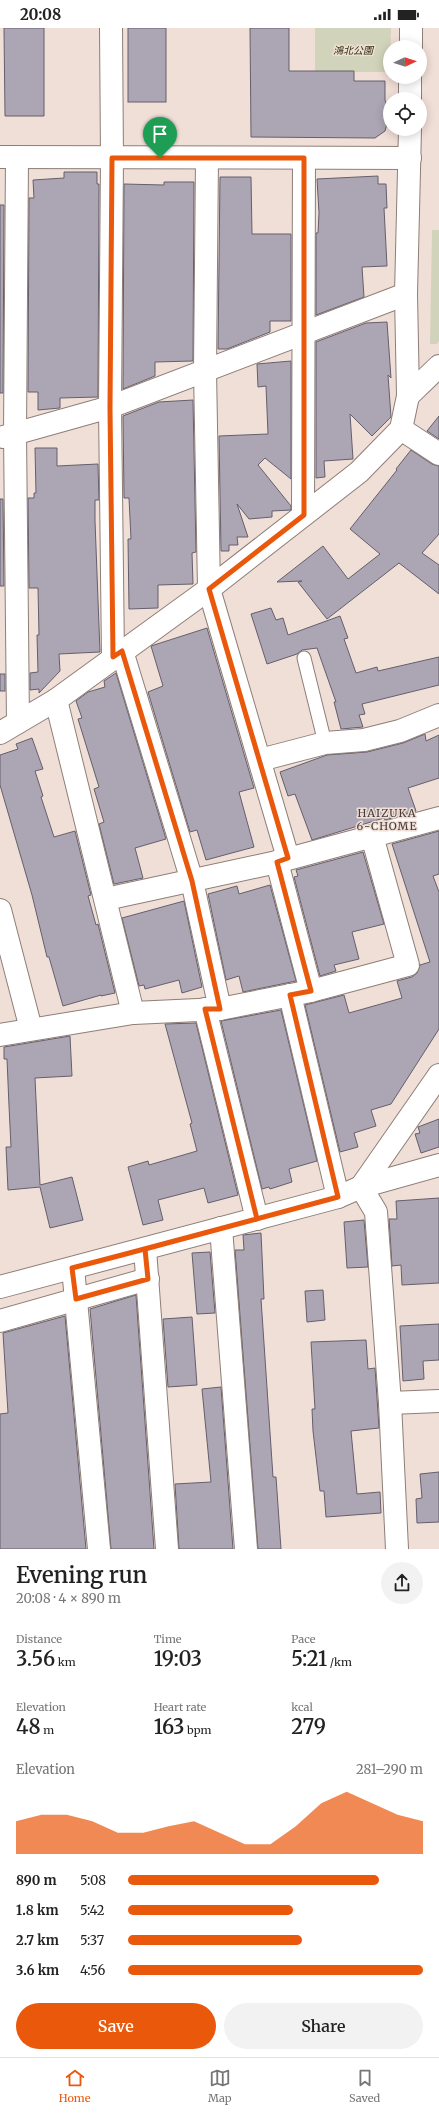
<!DOCTYPE html>
<meta charset="utf-8">
<style>
:root{--surface:#fff;--page:#f2f2f2;--text:#222;--muted:#767676;--line:#e0e0e0;--accent:#ea580c}
body{margin:0;font-family:Merriweather,"Noto Sans JP",serif;background:var(--page);color:var(--text);height:100vh;display:flex;flex-direction:column;font-size:15px;white-space:nowrap}
*{box-sizing:border-box;margin:0}
p{font-size:13px;color:var(--muted)}
.icon{flex:none;width:22px;height:22px;fill:none;stroke:currentColor;stroke-width:2;stroke-linecap:round;stroke-linejoin:round}
.map{position:relative;height:1521px;overflow:hidden}
.panel{display:flex;flex-direction:column;background:var(--surface);flex:1}
.panel>*{flex:none}
.needle{width:26px;rotate:86deg}
.fabs{position:absolute;left:383px;top:12px;display:grid;gap:8px}
.fabs a{display:grid;place-items:center;width:44px;height:44px;border-radius:50%;background:var(--surface);box-shadow:0 2px 10px #0003;font-size:20px}
.pin{position:absolute;display:grid;place-items:center;width:34px;height:34px;color:#fff;margin:-41px -17px;border-radius:50% 50% 50% 0;rotate:-45deg;box-shadow:0 0 4px #0007}
.pin .icon{rotate:45deg}
.round{display:grid;place-items:center;flex:none;width:42px;height:42px;border-radius:21px;background:var(--page)}
.summary{display:flex;align-items:center;justify-content:space-between;height:68px;padding:0 16px}
h1{font-size:22px;font-weight:600;line-height:30px}
.stats{display:grid;grid-template-columns:repeat(3,1fr);gap:6px;height:68px;padding:4px 16px}
.stats div{display:grid;align-content:center}
.stats b{font-size:20px;font-weight:600}
.stats small{font-size:11px;font-weight:400}
.stats p{font-size:11px}
.chart{height:112px;padding:8px 16px}
.chart p{display:flex;justify-content:space-between}
.chart svg{width:100%;height:72px;margin-top:4px;fill:var(--accent);opacity:.7}
.cta{display:flex;gap:8px;margin-top:auto;padding:8px 16px}
.cta a{flex:1;height:46px;border-radius:24px;background:var(--accent);color:#fff;font-size:16px;font-weight:600;line-height:46px;text-align:center}
.cta a+a{background:var(--page);color:var(--text)}
ul{padding:0 16px;list-style:none;font-size:13px}
li{display:grid;grid-template-columns:64px 48px 1fr;align-items:center;height:30px}
li i{height:10px;border-radius:5px;background:var(--accent)}
.status{display:flex;justify-content:space-between;align-items:center;height:28px;padding:0 20px;background:var(--surface);direction:ltr}
.status svg{height:11px;fill:currentColor}
.tab-bar{display:flex;justify-content:space-around;align-items:center;height:56px;border-top:1px solid var(--line);background:var(--surface);font-size:11px;color:var(--muted)}
.tab-bar a{display:grid;justify-items:center;gap:2px}
.tab-bar .selected{color:var(--accent)}
.map>svg:first-child{display:block}
</style>
<div class="status"><b>20:08</b><svg viewBox="0 0 49 12"><path d="M0 12V9h3v3zM5 12V6h3v6zM10 12V3h3v9zM15 12V0h3v12zM26 1h20v11H26zM47 4h2v5h-2z"/></svg></div>
<div class="map">
<svg width="439" height="1521" viewBox="0 0 439 1521">
<rect width="100%" height="100%" fill="#f0dfd7"/>
<g fill="#d1d4ba">
<path d="M315,0H391L390,44H315Z"/>
<path d="M432,202H439V313L437,316H430Z"/>
</g>
<g fill="#aca5b3" stroke="#655f6c">
<path d="M4,0H44V88H5Z"/>
<rect x="128" y="0" width="38" height="74"/>
<path d="M250,0H289V43H354V53H385V72L390,85L385,103L375,110L251,109Z"/>
<path d="M64,144H97V156H99L98,369L60,370V380L38,382V364H28L29,170H34L33,152L64,150Z"/>
<path d="M378,148V156H386L387,180H384L387,238L362,239L364,269L316,287V205H318L319,185L317,151Z"/>
<path d="M220,149H251L252,206H291V293H270V304L227,321H218Z"/>
<path d="M164,154H194L193,333L155,334V348L123,361L124,156L164,157Z"/>
<path d="M0,177H4L3,365H0Z"/>
<path d="M387,294L391,350L388,347L391,389L372,408L350,386L353,431L324,433L325,449L316,450V314L366,295Z"/>
<path d="M291,333V451L265,430L258,437L291,478V482L272,483V489L249,491L237,476L248,509H237L238,517H229V523H221L219,408L268,406L266,358L258,359L257,336Z"/>
<path d="M193,372L196,524L192,525L193,556L158,557V580L129,581L128,511H131L129,470H124L123,388L159,374Z"/>
<path d="M439,388V411L427,403Z"/>
<path d="M35,420H57V438L98,436L99,472H95V493L100,624L59,626L60,643L39,665V661L30,662V645L38,644L37,607H39L38,560H29L28,470H34V465H36Z"/>
<path d="M411,422L432,436L439,438V506L422,525L439,537V566L399,535L327,591L298,554L302,553L277,554L323,518L348,551L380,526L350,501L397,442L396,441Z"/>
<path d="M0,471H3L4,558H0Z"/>
<path d="M271,580L276,592L283,590L288,607L340,588L348,610L344,611L356,645L377,639L378,643L439,629V657L362,676L365,686L359,687L363,699L341,701L334,674H336L317,620L302,622L297,626L267,636L251,586Z"/>
<path d="M207,600L254,760L239,764L254,819L206,832L197,802L190,804L148,664L163,658L151,618Z"/>
<path d="M116,645L166,811L135,820L143,850L114,856L99,796L104,794L94,761L99,759L78,691L82,690L76,673L88,664L105,659L104,653Z"/>
<rect x="0" y="646" width="5" height="17"/>
<path d="M425,706L426,713L439,707V750L408,760L416,783L385,792L384,790L312,812L295,766L288,768L280,744L327,727L367,724L403,715Z"/>
<path d="M32,710L43,741L35,743L43,768L41,769L54,809L75,803L91,867L88,868L96,897L98,896L115,965L101,968V967L63,978L49,929H47L32,867L0,757V727L18,721L16,716Z"/>
<path d="M439,803V846L433,848L439,864V1001L391,1076L371,1082L376,1098L354,1105L358,1119L340,1124L305,977L344,967L349,985L402,970L397,953L412,949L417,945L420,937L430,934L392,816Z"/>
<path d="M363,824L384,896L352,904L359,931L334,937L336,943L320,948L294,849L298,848L296,842Z"/>
<path d="M270,857L296,953L243,964L239,948L226,952L208,866L237,858L239,866Z"/>
<path d="M184,873L202,959L182,965L179,952L145,961L144,957L139,958L122,890Z"/>
<path d="M281,982L317,1133L289,1141L292,1154L270,1161L269,1159L262,1161L221,993Z"/>
<path d="M196,995L238,1167L208,1175L204,1160L158,1172L163,1192L143,1197L128,1139L148,1133L149,1137L197,1123L190,1096L192,1095L165,996Z"/>
<path d="M70,1008L72,1048L35,1050L40,1157L72,1149L83,1192L50,1200L40,1159L8,1162L6,1119H11L9,1078L7,1031H4V1019Z"/>
<path d="M439,1091V1119L421,1125L415,1106L420,1105L418,1099Z"/>
<path d="M439,1170V1255L402,1257L401,1237L392,1238L389,1191H397L396,1173Z"/>
<path d="M364,1192L368,1239L347,1240L344,1194Z"/>
<path d="M261,1205L264,1271H261L273,1449H276L281,1521H258L235,1222H244L243,1207Z"/>
<path d="M210,1224L215,1285L197,1286L192,1225Z"/>
<path d="M323,1262L325,1292L307,1294L305,1263Z"/>
<path d="M136,1267L154,1521H111L90,1281Z"/>
<path d="M65,1288L86,1521H0V1386L8,1385L3,1305Z"/>
<path d="M192,1289L197,1357L168,1359L163,1291Z"/>
<path d="M439,1296V1332L423,1333L424,1351L403,1353L400,1298Z"/>
<path d="M366,1312L368,1341L375,1340L379,1400L351,1403L357,1466L380,1464L381,1485L326,1489L324,1463H320L313,1403L312,1381H315L311,1314Z"/>
<path d="M221,1359L233,1521H179L175,1456L211,1454L202,1361Z"/>
<path d="M439,1444V1494L417,1495L416,1471L422,1470L420,1446Z"/>
</g>
<g fill="none" stroke-linecap="round" stroke-linejoin="round">
<defs>
<path id="lane" d="M304,630L325,715"/>
<g id="street">
<path d="M111,0L112,130L110,379L113,629"/>
<path d="M17,129L15,406L18,694"/>
<path d="M207,130L205,343L209,561L288,830"/>
<path d="M401,401L439,426"/>
<path d="M3,409L110,379L406,266"/>
<path d="M303,487L304,130"/>
<path d="M122,623L192,853L220,981"/>
<path d="M56,672L133,985"/>
<path d="M0,705L56,672L209,561L359,444L401,401L408,368"/>
<path d="M260,732L325,715L364,712L400,703L439,687"/>
<path d="M106,871L277,834L439,790"/>
<path d="M0,882L31,1001"/>
<path d="M311,963L408,937L372,808"/>
<path d="M290,967L338,1169"/>
<path d="M205,981L257,1191"/>
<path d="M0,1007L133,985L220,981L311,963L277,834"/>
<path d="M361,1159L376,1184L390,1375L397,1521"/>
<path d="M361,1159L439,1047"/>
<path d="M221,1200L246,1521"/>
<path d="M145,1221L167,1521"/>
<path d="M73,1240L99,1521"/>
<path d="M0,1259L338,1169L361,1159L439,1137"/>
<path d="M0,1293L148,1251"/>
<path d="M390,1375L439,1373"/>
</g>
<g id="secondary">
<path d="M411,19V0"/>
<path d="M410,71V49"/>
<path d="M0,129L410,130"/>
<path d="M408,368L406,266L410,101"/>
<path d="M408,368L439,338"/>
</g>
</defs>
<use href="#lane" stroke="#8e7e77" stroke-width="15"/>
<use href="#street" stroke="#8e7e77" stroke-width="24"/>
<use href="#secondary" stroke="#8e7e77" stroke-width="24"/>
<use href="#lane" stroke="#fff" stroke-width="13"/>
<use href="#street" stroke="#fff" stroke-width="22"/>
<use href="#secondary" stroke="#fff" stroke-width="22"/>
</g>
<g fill="none" stroke-linecap="round" stroke-linejoin="round">
<defs>
<path id="route" d="M160,130H112L110,380L113,629L122,623L192,853L220,981H205L257,1191L145,1221L148,1251L76,1271L72,1240C161,1217 250,1193 338,1169L290,967L311,963L277,834L288,830L209,561L304,487V130H160"/>
</defs>
<use href="#route" stroke="#fff" stroke-width="8"/>
<use href="#route" stroke="#ea580c" stroke-width="5"/>
</g>
<g text-anchor="middle" dominant-baseline="central" stroke-width="3" stroke-linejoin="round" paint-order="stroke">
<g font-size="10" font-style="italic" fill="#2e3109" stroke="#f0dfd7">
<text x="353" y="22">鴻北公園</text>
</g>
<g font-size="11" letter-spacing="1" fill="#493b35" stroke="#f0dfd7">
<text x="387" y="785">HAIZUKA<tspan x="387" dy="13">6-CHOME</tspan></text>
</g>
</g>
</svg>
<div class="fabs">
<a><svg class="needle" viewBox="-14 -14 28 28"><path d="M0-13l5 13h-10z" fill="#e53935"/><path d="M0 13l5-13h-10z" fill="#767676"/></svg></a>
<a><svg class="icon" aria-label="locate" viewBox="0 0 24 24"><circle cx="12" cy="12" r="6"/><path d="M12 2v4M12 18v4M2 12h4M18 12h4"/></svg></a>
</div>
<div class="pin" style="left:160px;top:130px;background:#1e9e55"><svg class="icon" aria-label="arrive" viewBox="0 0 24 24"><path d="M6 21V4h12l-3 4 3 4H6"/></svg></div>
</div>
<section class="panel">
<div class="summary"><div><h1>Evening run</h1><p>20:08 · 4 × 890 m</p></div><a class="round"><svg class="icon" aria-label="share" viewBox="0 0 24 24"><path d="M12 15V3M7 8l5-5 5 5M5 13v7h14v-7"/></svg></a></div>
<div class="stats">
<div><p>Distance</p><b>3.56<small> km</small></b></div>
<div><p>Time</p><b>19:03</b></div>
<div><p>Pace</p><b>5:21<small> /km</small></b></div>
</div>
<div class="stats">
<div><p>Elevation</p><b>48<small> m</small></b></div>
<div><p>Heart rate</p><b>163<small> bpm</small></b></div>
<div><p>kcal</p><b>279</b></div>
</div>
<div class="chart"><p><span>Elevation</span>281–290 m</p>
<svg viewBox="0 0 160 44" preserveAspectRatio="none"><path d="M0 44V24L10 20L20 20L30 24L40 31L50 31L60 27L70 24L80 31L90 38L100 38L110 27L120 13L130 6L140 13L150 20L160 24V44z"/></svg>
</div>
<ul>
<li><b>890 m</b>5:08<i style="width:85%"></i></li>
<li><b>1.8 km</b>5:42<i style="width:56%"></i></li>
<li><b>2.7 km</b>5:37<i style="width:59%"></i></li>
<li><b>3.6 km</b>4:56<i style="width:100%"></i></li>
</ul>
<div class="cta"><a>Save</a><a>Share</a></div>
</section>
<nav class="tab-bar">
<a class="selected"><svg class="icon" aria-label="home" viewBox="0 0 24 24"><path d="M3 11l9-7 9 7M6 9v11h12V9"/></svg>Home</a>
<a><svg class="icon" aria-label="map" viewBox="0 0 24 24"><path d="M3 6l6-2 6 2 6-2v14l-6 2-6-2-6 2zM9 4v14M15 6v14"/></svg>Map</a>
<a><svg class="icon" aria-label="saved" viewBox="0 0 24 24"><path d="M7 4h10v16l-5-4-5 4z"/></svg>Saved</a>
</nav>
